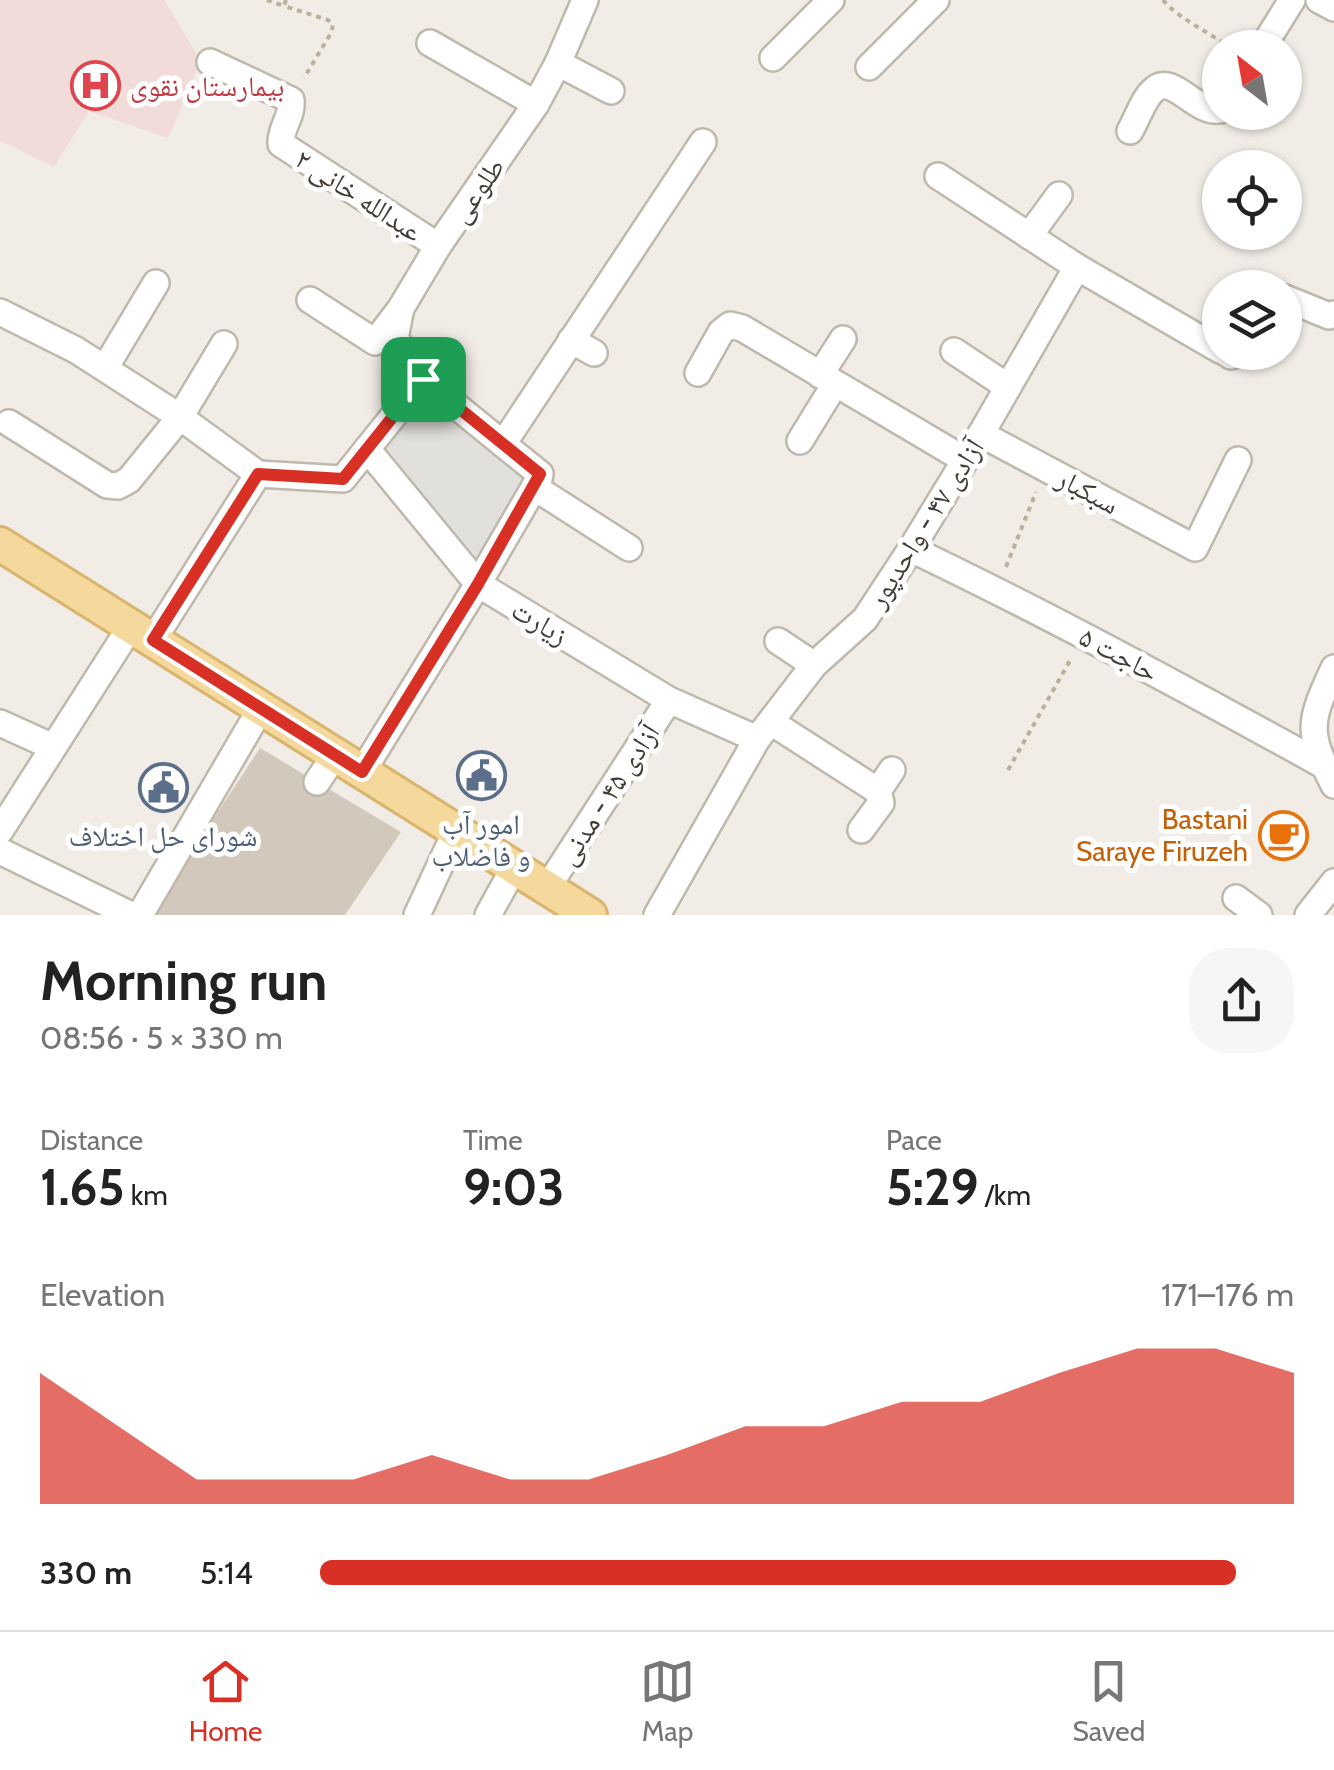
<!DOCTYPE html>
<meta charset="utf-8">
<style>
:root{--surface:#fff;--page:#f6f6f6;--text:#222;--muted:#767676;--line:#e0e0e0;--accent:#d93025}
body{margin:0;font-family:Cabin,"Noto Naskh Arabic",sans-serif;background:var(--page);color:var(--text);height:100vh;display:flex;flex-direction:column;font-size:38px;white-space:nowrap}
*{box-sizing:border-box;margin:0}
p{font-size:32px;color:var(--muted)}
.icon{flex:none;width:55px;height:55px;fill:none;stroke:currentColor;stroke-width:2;stroke-linecap:round;stroke-linejoin:round}
.map{position:relative;height:915px;overflow:hidden}
.side{display:flex;flex-direction:column;background:var(--surface);flex:1}
.side>*{flex:none}
.needle{width:65px;rotate:329deg}
.buttons{position:absolute;left:1202px;top:30px;display:grid;gap:20px}
.buttons a{display:grid;place-items:center;width:100px;height:100px;border-radius:50%;background:var(--surface);box-shadow:0 2px 8px #0004;font-size:50px}
.pin{position:absolute;display:grid;place-items:center;width:85px;height:85px;color:#fff;margin:-42px;border-radius:20px;box-shadow:0 5px 15px #0006}
.round{display:grid;place-items:center;flex:none;width:105px;height:105px;border-radius:40px;background:var(--page)}
.overview{display:flex;align-items:center;justify-content:space-between;height:170px;padding:0 40px}
h1{font-size:55px;font-weight:700;line-height:75px}
.figures{display:grid;grid-template-columns:repeat(3,1fr);gap:15px;height:170px;padding:10px 40px}
.figures div{display:grid;align-content:center}
.figures b{font-size:50px;font-weight:700}
.figures small{font-size:28px;font-weight:400}
.figures p{font-size:28px}
.chart{height:280px;padding:20px 40px}
.chart p{display:flex;justify-content:space-between}
.chart svg{width:100%;height:180px;margin-top:10px;fill:var(--accent);opacity:.7}
ul{padding:0 40px;list-style:none;font-size:32px}
li{display:grid;grid-template-columns:160px 120px 1fr;align-items:center;height:75px}
li i{height:25px;border-radius:12px;background:var(--accent)}
.tab-bar{display:flex;justify-content:space-around;align-items:center;height:140px;border-top:2px solid var(--line);background:var(--surface);font-size:28px;color:var(--muted)}
.tab-bar a{display:grid;justify-items:center;gap:5px}
.tab-bar .selected{color:var(--accent)}
.map>svg:first-child{display:block}
</style>
<div class="map">
<svg width="1334" height="915" viewBox="0 0 1334 915">
<rect width="100%" height="100%" fill="#f1ede6"/>
<path fill="#f1dcda" d="M0,0H164L201,61L168,138L89,111L54,167L0,141Z"/>
<path fill="#e2e0dd" d="M425,396L526,482L476,565L382,453Z"/>
<path fill="#d2c9bc" d="M260,748L401,832L345,915H150Z"/>
<g fill="none" stroke-linecap="round" stroke-linejoin="round">
<defs>
<g id="minor">
<path d="M1319,0L1334,8"/>
<path d="M430,43L536,104"/>
<path d="M1262,48L1292,0"/>
<path d="M773,58L831,0"/>
<path d="M210,62L291,100C293,116 280,128 281,144L438,246"/>
<path d="M558,63L611,91"/>
<path d="M869,67L936,0"/>
<path d="M1130,131C1137,119 1144,97 1155,89C1173,74 1196,114 1220,110"/>
<path d="M938,176L1077,267L1220,350"/>
<path d="M1029,236L1059,195"/>
<path d="M1285,298L1329,316L1334,314"/>
<path d="M310,300L375,342L398,312"/>
<path d="M0,312L76,350L180,417L258,474"/>
<path d="M571,340L594,353"/>
<path d="M954,351L1008,387"/>
<path d="M1225,352L1231,356L1244,352"/>
<path d="M105,368L156,283"/>
<path d="M698,373L721,332L730,325L742,328L965,460"/>
<path d="M820,375L843,339"/>
<path d="M9,423L107,485L118,486L129,480L180,417L224,344"/>
<path d="M981,434L1195,548L1238,460"/>
<path d="M800,441L835,384"/>
<path d="M503,444L703,142"/>
<path d="M367,449L478,584L669,700L757,739"/>
<path d="M258,474L343,479L423,379"/>
<path d="M534,487L629,548"/>
<path d="M911,549C1051,616 1187,690 1323,765"/>
<path d="M153,640L258,474"/>
<path d="M778,641L814,665"/>
<path d="M1334,668C1309,722 1306,731 1334,785"/>
<path d="M771,722L878,791"/>
<path d="M0,723L53,747"/>
<path d="M362,772L478,584L539,479L540,474L423,379L395,338L401,308L438,246L536,104L558,63L585,0"/>
<path d="M317,782L335,755"/>
<path d="M861,830L881,803L878,791L892,770"/>
<path d="M0,831L131,626"/>
<path d="M0,851L131,915"/>
<path d="M547,888L669,700"/>
<path d="M1236,898L1259,915"/>
<path d="M140,915L261,708"/>
<path d="M417,915L456,831"/>
<path d="M488,915L514,868"/>
<path d="M657,915L757,739L814,665L865,619L911,549L981,434L1077,267"/>
<path d="M1308,915L1334,882"/>
</g>
<path id="major" d="M0,544L590,915"/>
</defs>
<use href="#minor" stroke="#bfb8ac" stroke-width="30"/>
<use href="#major" stroke="#d8b46d" stroke-width="38"/>
<g stroke="#bcb09c" stroke-width="4" stroke-dasharray="5 5" stroke-linecap="butt">
<path d="M267,0L284,6"/>
<path d="M286,0L284,6L328,20L333,25L331,33L304,78"/>
<path d="M1163,0C1180,20 1208,31 1230,48"/>
<path d="M1006,567L1036,492"/>
<path d="M1008,770L1072,657"/>
</g>
<use href="#minor" stroke="#fff" stroke-width="25"/>
<use href="#major" stroke="#f5d89b" stroke-width="32"/>
</g>
<g fill="none" stroke-linecap="round" stroke-linejoin="round">
<defs>
<path id="route" d="M423,379L540,474L478,584L362,772L153,640L258,474L343,479Z"/>
</defs>
<use href="#route" stroke="#fff" stroke-width="20"/>
<use href="#route" stroke="#d93025" stroke-width="12"/>
</g>
<defs>
<symbol id="hospital-ring" viewBox="-11 -11 22 22"><circle r="9.5" fill="#fff" stroke="#e0444e" stroke-width="1.5"/><path d="M-5-5h3v3.5h4V-5h3V5h-3V1.5h-4V5h-3Z" fill="#e0444e"/></symbol>
<symbol id="civic-ring" viewBox="-11 -11 22 22"><circle r="9.5" fill="#fff" stroke="#5c6f8a" stroke-width="1.5"/><path d="M-.6-6.5H3V-4.5H.6V-3L4-1V1h2V6H-6V1h2V-1L-.6-3ZM-1.2 2.5V6h2.4V2.5Z" fill="#5c6f8a"/></symbol>
<symbol id="cafe-ring" viewBox="-11 -11 22 22"><circle r="9.5" fill="#fff" stroke="#e8710a" stroke-width="1.5"/><path d="M-5.5-4.5H6V0H3Q3 3.5 0 3.5H-2.5Q-5.5 3.5-5.5 0ZM3-3.2v2h1.7v-2ZM-6 4.5H4V6H-6Z" fill="#e8710a"/></symbol>
</defs>
<g fill-rule="evenodd">
<use href="#hospital-ring" x="68" y="58" width="55" height="55"/>
<use href="#civic-ring" x="454" y="748" width="55" height="55"/>
<use href="#civic-ring" x="136" y="760" width="55" height="55"/>
<use href="#cafe-ring" x="1256" y="808" width="55" height="55"/>
</g>
<g text-anchor="middle" dominant-baseline="central" stroke-width="10" stroke-linejoin="round" paint-order="stroke">
<g font-size="28" fill="#be3a42" stroke="#fff" text-anchor="start">
<text x="130" y="86">بیمارستان نقوی</text>
</g>
<g font-size="28" fill="#433d36" stroke="#fff">
<text transform="translate(477 190) rotate(-55)">طلوعی</text>
<text transform="translate(359 195) rotate(33)">عبدالله خانی ۲</text>
<text transform="translate(1088 491) rotate(28)">سبکبار</text>
<text transform="translate(925 523) rotate(-58)">آزادی ۴۷ - واحدپور</text>
<text transform="translate(540 622) rotate(31)">زیارت</text>
<text transform="translate(1119 654) rotate(28)">حاجت ۵</text>
<text transform="translate(608 794) rotate(-57)">آزادی ۴۵ - مدنی</text>
</g>
<g font-size="28" fill="#c56008" stroke="#fff" text-anchor="end">
<text x="1248" y="819">Bastani<tspan x="1248" dy="32">Saraye Firuzeh</tspan></text>
</g>
<g font-size="28" fill="#4e5e75" stroke="#fff">
<text x="481" y="824">امور آب<tspan x="481" dy="32">و فاضلاب</tspan></text>
<text x="163" y="836">شورای حل اختلاف</text>
</g>
</g>
</svg>
<div class="buttons">
<a><svg class="needle" viewBox="-14 -14 28 28"><path d="M0-13l5 13h-10z" fill="#e53935"/><path d="M0 13l5-13h-10z" fill="#767676"/></svg></a>
<a><svg class="icon" aria-label="locate" viewBox="0 0 24 24"><circle cx="12" cy="12" r="6"/><path d="M12 2v4M12 18v4M2 12h4M18 12h4"/></svg></a>
<a><svg class="icon" aria-label="layers" viewBox="0 0 24 24"><path d="M12 4l9 5-9 5-9-5zM3 14l9 5 9-5"/></svg></a>
</div>
<div class="pin" style="left:423px;top:379px;background:#1e9e55"><svg class="icon" aria-label="arrive" viewBox="0 0 24 24"><path d="M6 21V4h12l-3 4 3 4H6"/></svg></div>
</div>
<section class="side">
<div class="overview"><div><h1>Morning run</h1><p>08:56 · 5 × 330 m</p></div><a class="round"><svg class="icon" aria-label="share" viewBox="0 0 24 24"><path d="M12 15V3M7 8l5-5 5 5M5 13v7h14v-7"/></svg></a></div>
<div class="figures">
<div><p>Distance</p><b>1.65<small> km</small></b></div>
<div><p>Time</p><b>9:03</b></div>
<div><p>Pace</p><b>5:29<small> /km</small></b></div>
</div>
<div class="chart"><p><span>Elevation</span>171–176 m</p>
<svg viewBox="0 0 160 44" preserveAspectRatio="none"><path d="M0 44V12L10 25L20 38L30 38L40 38L50 32L60 38L70 38L80 32L90 25L100 25L110 19L120 19L130 12L140 6L150 6L160 12V44z"/></svg>
</div>
<ul>
<li><b>330 m</b>5:14<i style="width:94%"></i></li>
</ul>
</section>
<nav class="tab-bar">
<a class="selected"><svg class="icon" aria-label="home" viewBox="0 0 24 24"><path d="M3 11l9-7 9 7M6 9v11h12V9"/></svg>Home</a>
<a><svg class="icon" aria-label="map" viewBox="0 0 24 24"><path d="M3 6l6-2 6 2 6-2v14l-6 2-6-2-6 2zM9 4v14M15 6v14"/></svg>Map</a>
<a><svg class="icon" aria-label="saved" viewBox="0 0 24 24"><path d="M7 4h10v16l-5-4-5 4z"/></svg>Saved</a>
</nav>
